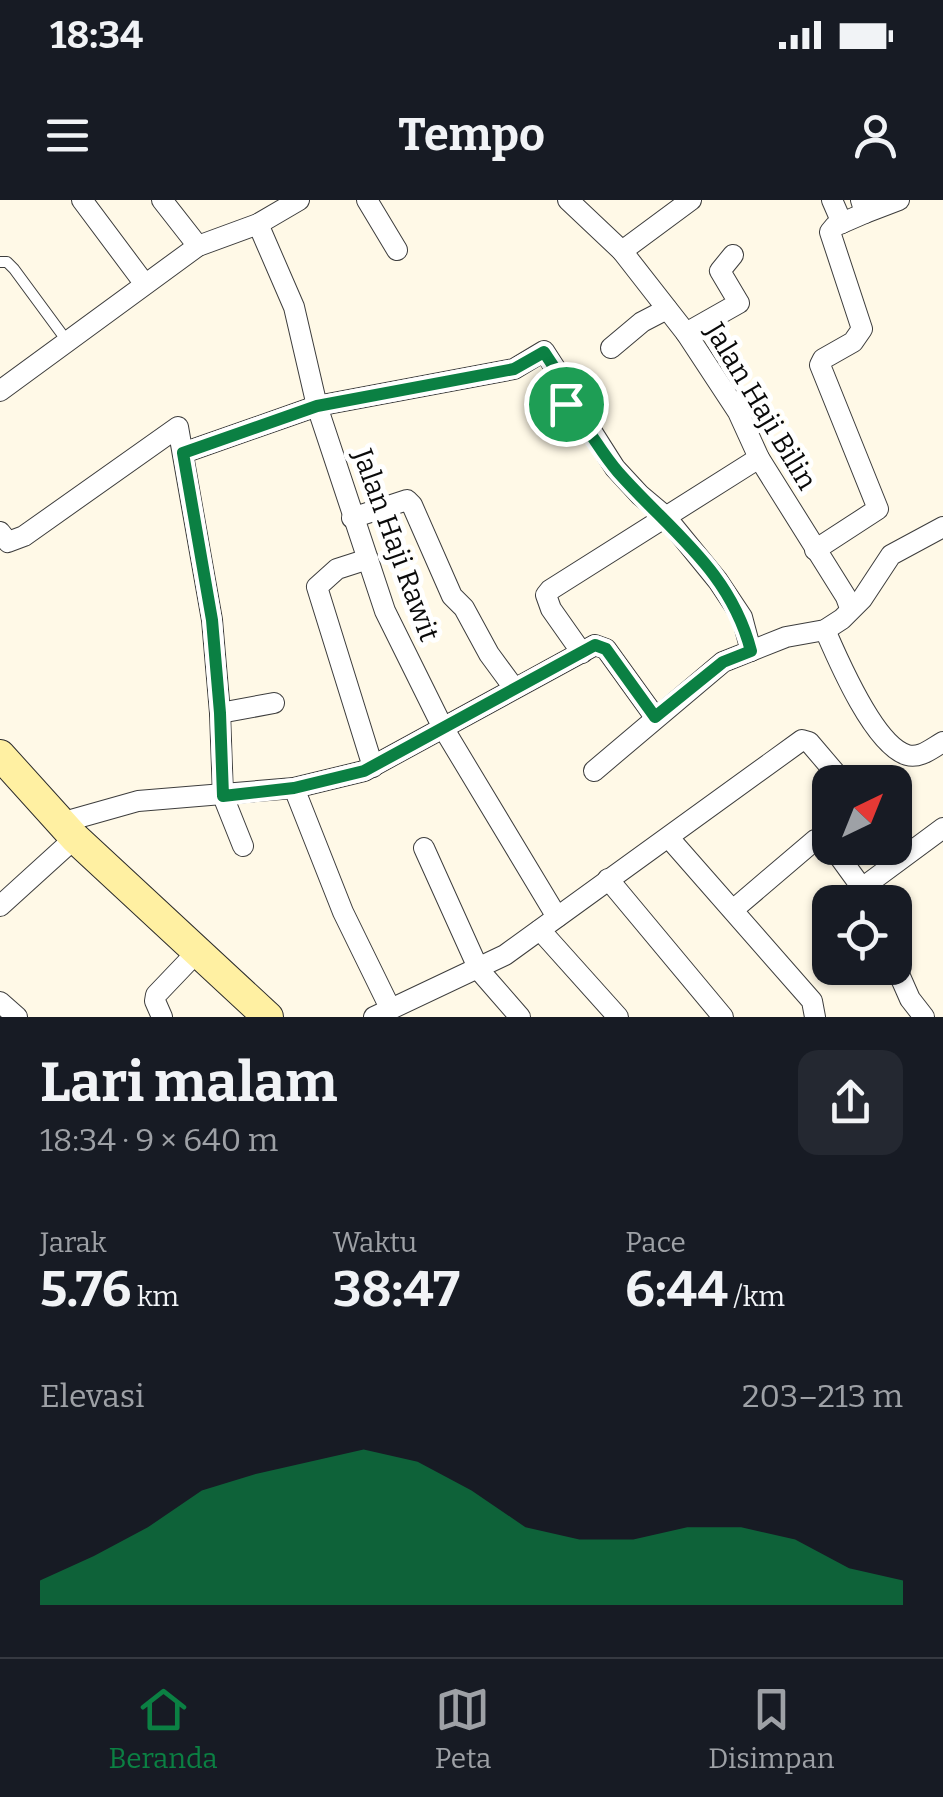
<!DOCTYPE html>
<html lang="id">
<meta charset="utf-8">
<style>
:root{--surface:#171b24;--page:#242831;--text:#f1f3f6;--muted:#9ea1a6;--line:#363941;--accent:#0b8043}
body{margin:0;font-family:Bitter,serif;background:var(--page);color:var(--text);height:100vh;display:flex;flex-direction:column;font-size:38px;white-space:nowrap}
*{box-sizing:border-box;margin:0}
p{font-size:32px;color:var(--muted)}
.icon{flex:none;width:55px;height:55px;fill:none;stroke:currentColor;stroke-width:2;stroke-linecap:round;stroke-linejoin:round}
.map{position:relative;height:817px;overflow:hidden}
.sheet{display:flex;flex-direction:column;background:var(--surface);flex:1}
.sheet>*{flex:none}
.needle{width:65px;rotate:43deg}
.tools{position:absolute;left:812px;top:565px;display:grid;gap:20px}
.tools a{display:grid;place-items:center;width:100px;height:100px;border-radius:20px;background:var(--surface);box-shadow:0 2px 8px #0004;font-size:50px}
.pin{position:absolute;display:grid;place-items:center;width:85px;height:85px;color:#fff;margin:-42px;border:5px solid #fff;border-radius:50%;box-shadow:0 2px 10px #0007}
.round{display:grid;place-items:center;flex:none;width:105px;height:105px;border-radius:20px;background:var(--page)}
.overview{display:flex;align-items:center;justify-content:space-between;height:170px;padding:0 40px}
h1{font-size:55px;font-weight:700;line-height:75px}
.stats{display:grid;grid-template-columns:repeat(3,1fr);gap:15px;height:170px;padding:10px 40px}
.stats div{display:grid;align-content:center}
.stats b{font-size:50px;font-weight:700}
.stats small{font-size:28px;font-weight:400}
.stats p{font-size:28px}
.chart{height:280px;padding:20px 40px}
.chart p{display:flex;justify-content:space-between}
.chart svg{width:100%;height:180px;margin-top:10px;fill:var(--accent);opacity:.7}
.status{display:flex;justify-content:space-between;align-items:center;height:70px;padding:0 50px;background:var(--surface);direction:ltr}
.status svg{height:28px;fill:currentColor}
header{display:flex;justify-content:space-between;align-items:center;height:130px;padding:0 40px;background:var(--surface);font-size:45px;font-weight:700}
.tabs{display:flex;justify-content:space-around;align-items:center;height:140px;border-top:2px solid var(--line);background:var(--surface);font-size:28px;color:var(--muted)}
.tabs a{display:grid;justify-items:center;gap:5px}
.tabs .current{color:var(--accent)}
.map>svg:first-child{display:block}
</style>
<div class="status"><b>18:34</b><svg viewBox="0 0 49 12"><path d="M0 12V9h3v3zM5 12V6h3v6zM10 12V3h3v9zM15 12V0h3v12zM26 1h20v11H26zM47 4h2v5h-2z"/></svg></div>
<header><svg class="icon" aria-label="menu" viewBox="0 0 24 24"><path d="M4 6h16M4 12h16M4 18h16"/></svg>Tempo<svg class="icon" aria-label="person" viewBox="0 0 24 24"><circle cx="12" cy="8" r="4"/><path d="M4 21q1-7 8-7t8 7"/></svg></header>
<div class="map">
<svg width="943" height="817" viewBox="0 0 943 817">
<rect width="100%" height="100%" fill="#fff9e7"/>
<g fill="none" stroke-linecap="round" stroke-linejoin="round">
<defs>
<path id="service" d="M0,62H7L14,69L67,141"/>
<g id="minor">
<path d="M82,0L144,83"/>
<path d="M162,0L198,46"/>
<path d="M367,0L397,50"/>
<path d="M568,0L622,51L686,133L738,212L759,258L846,397L850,408"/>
<path d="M832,0L842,23"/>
<path d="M865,13L899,0"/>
<path d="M258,24L294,107L317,206L385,411L442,526L557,717"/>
<path d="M622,51L691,0"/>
<path d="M686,133L739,103L720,71L733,55"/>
<path d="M611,148L642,122L667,109"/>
<path d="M0,191L198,46L258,24L299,0"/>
<path d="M183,253L317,206L514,169L544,151L573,196L566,204L587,224L615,268L640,295L665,316L718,381L742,417L751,451"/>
<path d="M352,318L407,300L412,305L452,396L464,408L489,454L514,488"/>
<path d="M0,332L8,342L24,336L178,227L212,420L220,513L223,596L243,646"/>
<path d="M815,350L878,309L820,165L823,159L853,142L862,129L830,32L835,26L865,13L861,0"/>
<path d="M368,359L337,369L317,387L373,567"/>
<path d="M825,430C838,460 874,545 907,555C920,559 932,548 943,542"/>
<path d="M582,453L551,409L546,395L550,390L759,258"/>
<path d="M220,513L274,503"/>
<path d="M594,571L723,462L786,437L825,430L842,419L862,399L891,355L943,327"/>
<path d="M294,588L343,712L390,808"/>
<path d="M60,623L138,601L294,588L364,571L595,445L606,449L655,517"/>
<path d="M669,638L812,801L815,817"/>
<path d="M424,648L479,770L520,817"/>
<path d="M833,648L862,688L868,702"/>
<path d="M608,679L723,817"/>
<path d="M862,688L943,628"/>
<path d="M0,706L75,638"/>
<path d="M734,709L815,640L823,637L830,643"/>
<path d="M540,730L618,817"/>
<path d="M895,765L910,799L924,817"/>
<path d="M0,802L17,817"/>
<path d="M162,817L155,801L156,795L197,752"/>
<path d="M374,817L505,755L802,540L809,542L838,576"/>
</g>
<path id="secondary" d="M0,555L75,638L268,817"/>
</defs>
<use href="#service" stroke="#3d3d3d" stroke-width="12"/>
<use href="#minor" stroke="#3d3d3d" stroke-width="22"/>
<use href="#secondary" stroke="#2c2c2c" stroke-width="32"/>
<use href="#service" stroke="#fff" stroke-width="10"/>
<use href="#minor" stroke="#fff" stroke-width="20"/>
<use href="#secondary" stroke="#fff0a2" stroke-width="30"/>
</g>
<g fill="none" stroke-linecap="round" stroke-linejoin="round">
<defs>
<path id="route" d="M544,152L573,196L566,204C588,225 598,249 618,272C670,331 730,370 751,451L723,462L655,517L606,449L595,445L364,571L294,588L223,596L220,513L212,420L183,253L317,206L514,169Z"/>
</defs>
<use href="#route" stroke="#fff" stroke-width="20"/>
<use href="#route" stroke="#0b8043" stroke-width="12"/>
</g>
<g text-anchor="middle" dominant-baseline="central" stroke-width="10" stroke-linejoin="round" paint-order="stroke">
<g font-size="28" fill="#0a0a0a" stroke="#fff">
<text transform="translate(761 206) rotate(59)">Jalan Haji Bilin</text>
<text transform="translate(396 345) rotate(70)">Jalan Haji Rawit</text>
</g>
</g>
</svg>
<div class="tools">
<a><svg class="needle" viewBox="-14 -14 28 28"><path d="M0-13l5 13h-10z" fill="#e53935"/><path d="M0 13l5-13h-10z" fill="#9ea1a6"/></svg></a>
<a><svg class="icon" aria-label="locate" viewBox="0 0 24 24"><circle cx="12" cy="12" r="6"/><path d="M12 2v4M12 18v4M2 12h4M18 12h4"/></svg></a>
</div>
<div class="pin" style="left:566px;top:204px;background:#1e9e55"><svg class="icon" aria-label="arrive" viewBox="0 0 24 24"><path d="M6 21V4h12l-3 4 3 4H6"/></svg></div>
</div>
<section class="sheet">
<div class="overview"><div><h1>Lari malam</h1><p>18:34 · 9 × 640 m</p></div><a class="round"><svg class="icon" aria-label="share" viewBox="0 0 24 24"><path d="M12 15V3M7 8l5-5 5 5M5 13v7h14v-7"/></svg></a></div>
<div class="stats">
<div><p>Jarak</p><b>5.76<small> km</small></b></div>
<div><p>Waktu</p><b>38:47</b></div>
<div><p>Pace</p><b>6:44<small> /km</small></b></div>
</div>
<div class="chart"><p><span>Elevasi</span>203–213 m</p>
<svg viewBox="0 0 160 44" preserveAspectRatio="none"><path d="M0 44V38L10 32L20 25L30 16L40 12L50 9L60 6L70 9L80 16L90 25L100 28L110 28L120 25L130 25L140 28L150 35L160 38V44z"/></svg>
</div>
</section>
<nav class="tabs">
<a class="current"><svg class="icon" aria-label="home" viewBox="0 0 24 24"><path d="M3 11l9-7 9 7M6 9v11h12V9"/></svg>Beranda</a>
<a><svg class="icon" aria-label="map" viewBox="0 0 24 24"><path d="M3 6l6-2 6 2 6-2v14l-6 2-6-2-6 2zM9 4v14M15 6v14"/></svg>Peta</a>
<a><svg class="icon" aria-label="saved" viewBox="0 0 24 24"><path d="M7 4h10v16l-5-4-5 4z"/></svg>Disimpan</a>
</nav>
